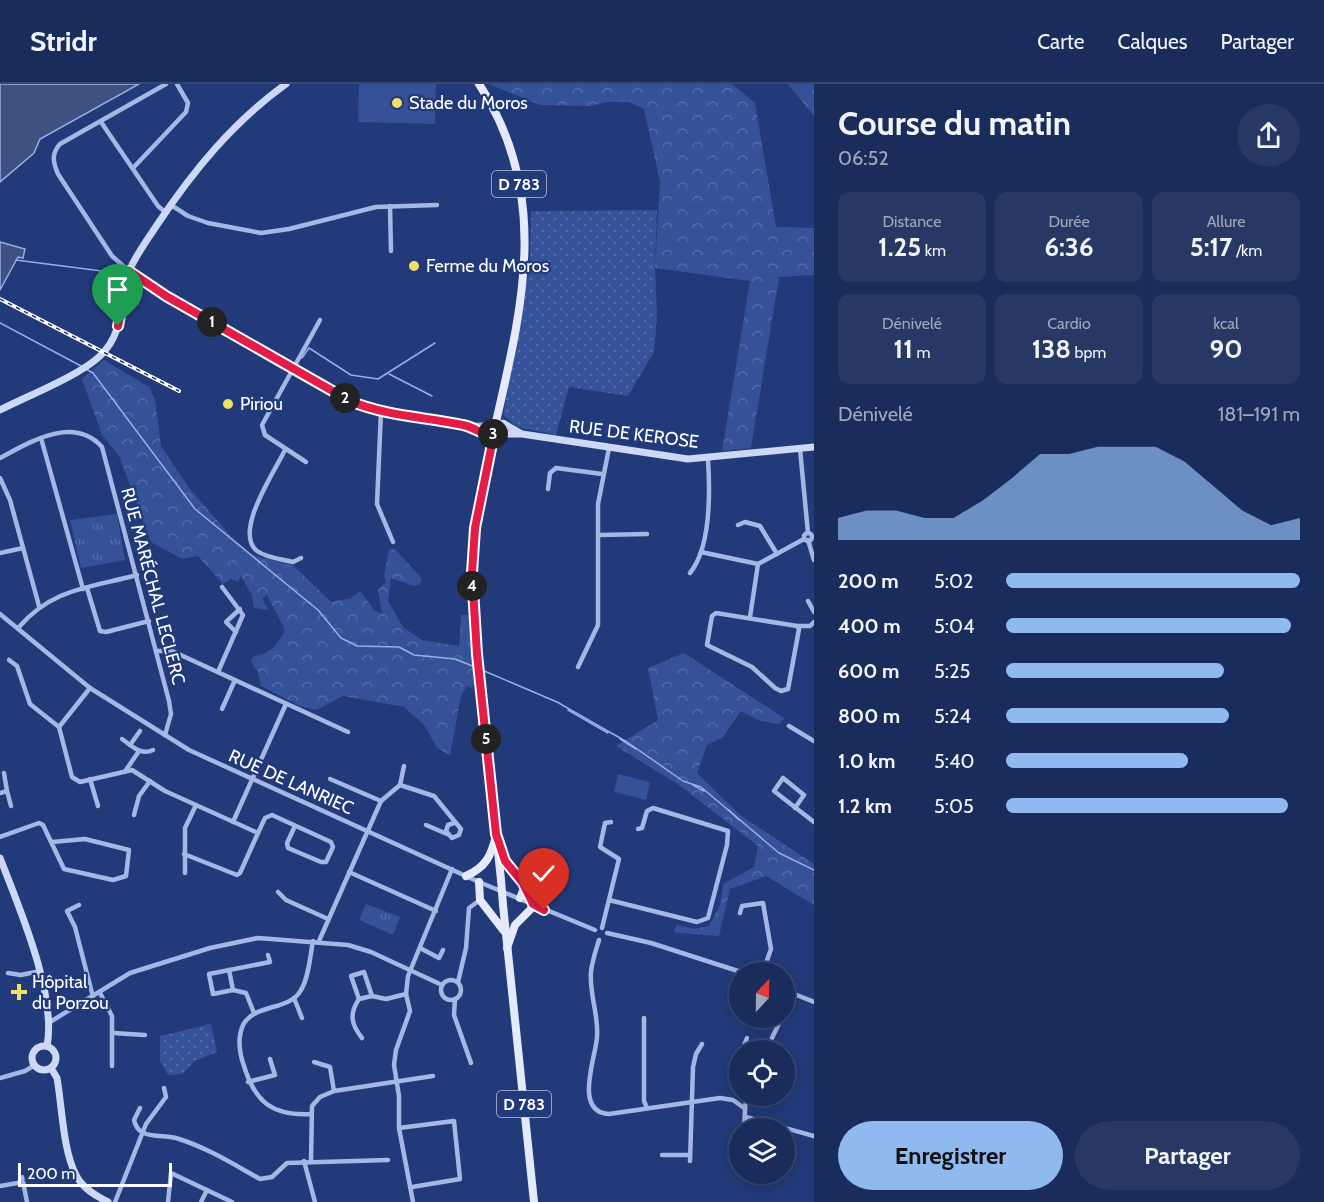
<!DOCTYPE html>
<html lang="fr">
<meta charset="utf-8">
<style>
:root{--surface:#1a2c5c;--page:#273865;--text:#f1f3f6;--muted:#9fa7bb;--line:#384872;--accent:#90b9f0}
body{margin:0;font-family:Cabin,sans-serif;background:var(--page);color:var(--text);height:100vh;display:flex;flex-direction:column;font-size:22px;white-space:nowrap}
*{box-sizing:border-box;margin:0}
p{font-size:20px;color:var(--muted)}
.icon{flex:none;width:33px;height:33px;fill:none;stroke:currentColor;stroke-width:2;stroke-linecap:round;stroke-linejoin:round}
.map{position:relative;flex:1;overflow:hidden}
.side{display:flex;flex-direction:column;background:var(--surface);width:510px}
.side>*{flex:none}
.needle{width:39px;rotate:22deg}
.fabs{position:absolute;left:729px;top:878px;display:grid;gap:12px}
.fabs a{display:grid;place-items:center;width:66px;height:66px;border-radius:50%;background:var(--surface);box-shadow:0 3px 15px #0003,0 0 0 2px var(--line);font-size:30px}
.scale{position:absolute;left:18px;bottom:15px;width:154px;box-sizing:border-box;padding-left:6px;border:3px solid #fff;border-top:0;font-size:16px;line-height:21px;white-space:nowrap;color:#fff;-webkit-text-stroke:4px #223a7a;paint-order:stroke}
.pin{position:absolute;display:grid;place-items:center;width:51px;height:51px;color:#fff;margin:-62px -26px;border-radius:50% 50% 50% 0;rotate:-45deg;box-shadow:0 0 6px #0007}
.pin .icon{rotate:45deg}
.km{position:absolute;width:30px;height:30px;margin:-15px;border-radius:50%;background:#222;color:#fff;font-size:16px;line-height:30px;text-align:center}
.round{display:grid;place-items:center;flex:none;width:63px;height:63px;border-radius:32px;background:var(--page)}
.overview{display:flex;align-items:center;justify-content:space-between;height:102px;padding:0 24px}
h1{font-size:33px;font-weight:800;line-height:45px}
.metrics{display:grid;grid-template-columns:repeat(3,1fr);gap:9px;height:102px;padding:6px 24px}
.metrics div{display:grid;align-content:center;border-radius:12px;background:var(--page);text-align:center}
.metrics b{font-size:26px;font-weight:800}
.metrics small{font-size:16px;font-weight:400}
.metrics p{font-size:16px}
.chart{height:168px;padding:12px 24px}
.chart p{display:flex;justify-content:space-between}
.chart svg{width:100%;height:108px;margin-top:6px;fill:var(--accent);opacity:.7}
.button{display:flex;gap:12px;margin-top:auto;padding:12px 24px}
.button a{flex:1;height:69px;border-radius:36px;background:var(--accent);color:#111;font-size:24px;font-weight:800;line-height:69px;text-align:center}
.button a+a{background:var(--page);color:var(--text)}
ul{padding:0 24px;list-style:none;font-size:20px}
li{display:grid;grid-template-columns:96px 72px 1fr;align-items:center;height:45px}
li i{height:15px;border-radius:8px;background:var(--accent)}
header{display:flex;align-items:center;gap:36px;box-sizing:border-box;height:84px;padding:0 30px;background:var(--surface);border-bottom:2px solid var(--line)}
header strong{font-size:28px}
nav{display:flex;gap:33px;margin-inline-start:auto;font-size:21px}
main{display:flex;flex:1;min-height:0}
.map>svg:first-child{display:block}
</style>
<header>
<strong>Stridr</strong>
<nav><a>Carte</a><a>Calques</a><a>Partager</a></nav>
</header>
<main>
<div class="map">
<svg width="814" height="1118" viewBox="0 0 814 1118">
<defs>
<pattern id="grass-dots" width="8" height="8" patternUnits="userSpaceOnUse" patternTransform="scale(1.5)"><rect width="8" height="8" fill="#355197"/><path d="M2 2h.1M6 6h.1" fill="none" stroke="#536ba7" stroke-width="1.8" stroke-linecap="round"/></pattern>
<pattern id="forest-crowns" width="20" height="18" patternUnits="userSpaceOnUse" patternTransform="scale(1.5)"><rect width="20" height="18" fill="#355197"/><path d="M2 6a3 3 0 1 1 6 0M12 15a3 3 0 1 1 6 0" fill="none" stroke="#536ba7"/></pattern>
<pattern id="park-tufts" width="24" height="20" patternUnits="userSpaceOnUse" patternTransform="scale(1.5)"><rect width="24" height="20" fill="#355197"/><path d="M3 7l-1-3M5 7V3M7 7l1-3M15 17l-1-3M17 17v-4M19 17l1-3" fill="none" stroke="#536ba7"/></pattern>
</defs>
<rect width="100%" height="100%" fill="#223a7a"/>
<g fill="url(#grass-dots)">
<path d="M657,126L655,184L657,232L654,268L628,312L569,303L556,351L517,343L503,331L530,181L531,127Z"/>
<path d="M211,940L217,968L195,977L182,990L168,991L160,977V952Z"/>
</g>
<g fill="url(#forest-crowns)">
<path d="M489,0H732L755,19L776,143L814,144V191L779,193L751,364L722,367L750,197L655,184L660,97L644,25L629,18H606L592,22L540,21Z"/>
<path d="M788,0H814V32Z"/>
<path d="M104,276L149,303L155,315L161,362L189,404L230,451L252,471L293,481L331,518L351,514L360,507L375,527L382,529L378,506L386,498L384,492L389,465H395L422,495L419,501L414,502L391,494L388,517L403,543L422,556L459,562L461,531H468L474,600L472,604L467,602L461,612L450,671L437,664L425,642L404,623L343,612L316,626L300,622L261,602L258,588L251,578L254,572C271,569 277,562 285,546L267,511L262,515L269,526L254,524L252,511L241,492L238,498L231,495L223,500L198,472L182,475L151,458L119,372L102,351L82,295Z"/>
<path d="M684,569L784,634L780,640L760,637L741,627L723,653L707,661L697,689L740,731L814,780V821L766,792L730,805L719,852L676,849L674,846L677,841L694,845L709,842L720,821L723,800L754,783L758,762L679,701L616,662L658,636L648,584Z"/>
</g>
<g fill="url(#park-tufts)">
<path d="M117,430L125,476L81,484L70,436Z"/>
<path d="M366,820L400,833L393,851L359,836Z"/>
</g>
<g fill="#355197">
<path d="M359,0H436L435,40L358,38Z"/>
<path d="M618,690L650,698L646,716L614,708Z"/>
</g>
<g fill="#3f5180" stroke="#98afe6" stroke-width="1.5">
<path d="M0,0H139L40,55L34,69L0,98Z"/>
<path d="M0,158L25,165L23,174L18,173L0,206Z"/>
</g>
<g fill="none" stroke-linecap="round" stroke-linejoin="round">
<g stroke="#98afe6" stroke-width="1.5">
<path d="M16,176L125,190"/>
<path d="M0,239L81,282"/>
<path d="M302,274L309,264L351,291L378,295L435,259"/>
<path d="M86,285L93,289L195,425L318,526L341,554L357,562L399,563L414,571L455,575L475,583"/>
<path d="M389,290L432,312"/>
<path d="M482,586L557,618L627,658L683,697L701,703L779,769L814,786"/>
<path d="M568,626L608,649"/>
<path d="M620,655L636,665"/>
<path d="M693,701L704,707"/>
<path d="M729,726L739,736"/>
</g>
<g stroke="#a4b7e5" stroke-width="4.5">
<path d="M101,38L158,122L165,128"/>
<path d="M133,84L186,28L188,19L177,0"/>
<path d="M171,121L188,132L208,139L261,149L289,145L376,123L437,121"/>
<path d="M390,122L391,167"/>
<path d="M129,187L112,172L58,90C53,78 51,70 60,60L166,0"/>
<path d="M381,327L377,420L393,458"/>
<path d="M41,354L83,505"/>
<path d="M800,365L808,449"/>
<path d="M285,366C275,387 233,448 257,467C267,474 282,475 293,478L301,474"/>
<path d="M0,374C30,358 73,331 102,363L169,617L171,630L165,651"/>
<path d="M306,378L265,351L262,341L320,236"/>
<path d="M0,394L10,416L39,522"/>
<path d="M548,405L550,389L556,384L602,390"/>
<path d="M738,441L745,438L760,442L777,470"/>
<circle cx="808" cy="453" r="4"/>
<path d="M599,451L647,450"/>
<path d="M808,456L814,476"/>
<path d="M701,468L758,480L804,455"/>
<path d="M0,469L23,464"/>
<path d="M690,489C711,463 710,406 708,375"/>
<path d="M87,504L100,547L106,548L149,537"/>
<path d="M808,517L814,528"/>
<path d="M716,529L797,542L799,545L788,605L781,607L775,604L752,583L707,561L712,532Z"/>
<path d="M0,530L90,604L189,666L479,798L595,846"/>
<path d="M750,533L758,480"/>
<path d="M797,542H810L814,538"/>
<path d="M19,543C53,504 89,504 137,491"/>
<path d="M236,548L226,538L240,525"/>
<path d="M157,567H172L348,648"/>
<path d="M9,576L17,582L30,620L59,643"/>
<path d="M578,583L598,541V420L609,364"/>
<path d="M218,588L243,531L222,503"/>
<path d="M222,625L235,596"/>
<path d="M789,642L814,657"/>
<path d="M59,643L72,693L80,698L132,686L165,707L258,749L265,734L272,731L331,758L333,763L326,778H321L288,764L287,759L295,742"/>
<path d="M59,643L90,604"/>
<path d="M122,655C132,662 141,672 153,666"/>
<path d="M130,661L140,647"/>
<path d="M126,686L139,667"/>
<path d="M90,695L98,722"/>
<path d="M330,695L381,717"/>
<path d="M400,701L434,712L461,745L459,751L452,754L446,747L448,741L454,739"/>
<path d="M7,707L11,722"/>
<path d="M0,709L7,707L4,689"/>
<path d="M795,724L804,711L783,694L774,707L814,738"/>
<path d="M134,731L139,712L150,697"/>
<path d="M233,738L286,620"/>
<path d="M426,741L447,750"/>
<path d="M0,753L39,739L43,741L64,785L113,796L126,792L129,766L85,755L52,758"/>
<path d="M184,770L237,791L240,789L258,749"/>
<path d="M349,788L436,827"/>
<path d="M185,789V744L196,721"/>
<path d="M278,808L286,816L328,835"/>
<path d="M609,816L697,838L708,834L727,761L728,747L653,724L647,727L642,744L638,745"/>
<path d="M79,821L67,827L75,843L93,913"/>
<path d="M740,829L742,822L763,819L771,865L763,888"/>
<path d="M602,844L619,775L600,763L605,739L611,738"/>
<path d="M607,849L651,859L741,888"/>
<path d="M599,856C596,866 592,877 591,888C589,909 599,932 597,953C596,973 573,1028 609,1030L720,1014L733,1016L744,1024"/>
<path d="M319,857L381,717L400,701L404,682"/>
<path d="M420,864L439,874L443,866"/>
<path d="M229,886L233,906"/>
<path d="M8,889L21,891L40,887"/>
<circle cx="451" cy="906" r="10"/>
<path d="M458,898L466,864L469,824L480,816"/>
<path d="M784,906L814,918"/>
<path d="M100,909L112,932V982"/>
<path d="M294,914L302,934"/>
<path d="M359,915L351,892L364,888L372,912"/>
<path d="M455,915L454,931L471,979"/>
<path d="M784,928L793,910"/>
<path d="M254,929L246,909L233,906L213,910L209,890L270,878L268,871"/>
<path d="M644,934V1017L647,1024"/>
<path d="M50,938L130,889L210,864L258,854L348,861L371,868L442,901"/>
<path d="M113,949L145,951"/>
<path d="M362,954C351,940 349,930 359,915L372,912L386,915L406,910"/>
<path d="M772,954L782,933"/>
<path d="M742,966L747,954"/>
<path d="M314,978L330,983L334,1007"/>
<path d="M784,988L787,989"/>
<path d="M0,994L25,987L35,981"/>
<path d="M248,998L275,991L270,975"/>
<path d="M140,1024L134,1036C138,1056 160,1050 176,1054C206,1063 233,1080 260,1095L272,1093L287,1079L388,1076"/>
<path d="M311,1030C272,1032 255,1018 244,982C239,968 237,955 243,941C255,919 290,927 301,906C309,893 310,872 313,857"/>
<path d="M746,1033L814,1052"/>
<path d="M399,1044L454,1037L460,1095L412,1103"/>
<path d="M744,1044L746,1011"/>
<path d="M662,1071H690"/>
<path d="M304,1077L315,1118"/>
<path d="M311,1077L312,1022L320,1013L334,1007L433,992"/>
<path d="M690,1077L693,983L696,970L702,960"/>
<path d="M22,1093L27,1118"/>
<path d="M0,1102L23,1098"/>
<path d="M115,1118L146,1040L166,1013L164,1004"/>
<path d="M168,1118L171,1089L232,1118"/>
<path d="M201,1118L207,1106"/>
<path d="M413,1118L399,1044V1012L394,981L396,966L410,927L406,910L408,892L452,785"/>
</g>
<g stroke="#a4b7e5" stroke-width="6">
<path d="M129,187L166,212L357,320L398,331L467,342L496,341"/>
<path d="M470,343L485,351L494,350"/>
</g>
<g stroke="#cdd8f4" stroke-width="7">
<path d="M0,326C27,312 79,292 100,272C127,246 117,217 129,187C136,171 147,156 157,141C193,87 233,38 286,0"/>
<path d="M496,341L503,339L520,349"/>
<path d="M494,350H522L688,375L814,363"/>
<path d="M0,774C19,823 57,911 47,962"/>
<circle cx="44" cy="974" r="12"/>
<path d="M51,984L57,994C62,1022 63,1067 76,1091C82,1104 96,1112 108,1118"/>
</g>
<g stroke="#e4eafc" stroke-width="8">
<path d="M479,0C580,154 483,313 473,475C470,516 476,557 480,597C485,648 491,699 496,750L505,777L521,796L533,818L531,825L515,841L507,864"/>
<path d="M498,767L501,796"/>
<path d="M466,792C486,783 491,772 496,752"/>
<path d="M479,798L480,816L504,847"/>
<path d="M520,814L525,802"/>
<path d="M503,821L534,1118"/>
</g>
<defs>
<path id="rail" d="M0,215L179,307"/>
</defs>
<use href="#rail" stroke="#fff" stroke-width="4"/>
<use href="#rail" stroke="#223a7a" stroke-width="1.5" stroke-dasharray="4.5" stroke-linecap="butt"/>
<path stroke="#e4eafc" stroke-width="8" d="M501,796L503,821"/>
</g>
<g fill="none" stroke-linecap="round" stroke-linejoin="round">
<defs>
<path id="route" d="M118,242L129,187L166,212L350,317C386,332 425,333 463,341C475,343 482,352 494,350L475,444L472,489L477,570L496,750L505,777L523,799L533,820L544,826"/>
</defs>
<use href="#route" stroke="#fff" stroke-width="12"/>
<use href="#route" stroke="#e11d48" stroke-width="8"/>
</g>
<g fill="#f0df66" stroke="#223a7a" stroke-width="2">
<circle cx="397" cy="19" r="6"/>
<circle cx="414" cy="182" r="6"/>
<circle cx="228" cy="320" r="6"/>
<path d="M16 899h6v6h6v6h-6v6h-6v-6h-6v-6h6z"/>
</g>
<g text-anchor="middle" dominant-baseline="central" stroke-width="4.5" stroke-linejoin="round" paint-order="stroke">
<g fill="#223a7a" stroke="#bdc4d7" stroke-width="1.5">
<rect x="492" y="87" width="54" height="26" rx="4.5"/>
<rect x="497" y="1007" width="54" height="26" rx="4.5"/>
</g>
<g font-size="16" font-weight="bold" fill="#fff">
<text x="519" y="100">D 783</text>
<text x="524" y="1020">D 783</text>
</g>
<g font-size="18" fill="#fff" stroke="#223a7a" text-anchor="start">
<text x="409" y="19">Stade du Moros</text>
<text x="426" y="182">Ferme du Moros</text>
<text x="240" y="320">Piriou</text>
<text x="32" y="898">Hôpital<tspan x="32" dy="21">du Porzou</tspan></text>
</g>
<g font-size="18" fill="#fff" stroke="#223a7a">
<text transform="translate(634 350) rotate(7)">RUE DE KEROSE</text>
<text transform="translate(153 502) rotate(75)">RUE MARÉCHAL LECLERC</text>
<text transform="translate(291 698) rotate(24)">RUE DE LANRIEC</text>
</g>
</g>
</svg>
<div class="fabs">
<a><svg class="needle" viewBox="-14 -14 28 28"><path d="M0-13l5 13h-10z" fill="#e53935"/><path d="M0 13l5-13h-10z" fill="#9fa7bb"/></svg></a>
<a><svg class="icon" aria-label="locate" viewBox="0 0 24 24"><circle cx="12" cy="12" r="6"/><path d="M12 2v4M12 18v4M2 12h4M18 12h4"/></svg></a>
<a><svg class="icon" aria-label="layers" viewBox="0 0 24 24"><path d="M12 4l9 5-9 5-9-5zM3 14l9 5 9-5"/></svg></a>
</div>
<div class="scale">200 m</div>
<div class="pin" style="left:118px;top:242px;background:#1e9e55"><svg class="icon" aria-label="arrive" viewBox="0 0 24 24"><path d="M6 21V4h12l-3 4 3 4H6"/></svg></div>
<div class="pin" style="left:544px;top:826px;background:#d93025"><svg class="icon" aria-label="check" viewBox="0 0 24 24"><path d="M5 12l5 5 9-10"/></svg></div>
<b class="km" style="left:212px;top:238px">1</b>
<b class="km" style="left:345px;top:314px">2</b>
<b class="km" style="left:493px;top:350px">3</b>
<b class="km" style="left:472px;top:502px">4</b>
<b class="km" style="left:486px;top:655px">5</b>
</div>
<section class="side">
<div class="overview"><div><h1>Course du matin</h1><p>06:52</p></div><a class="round"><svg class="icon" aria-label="share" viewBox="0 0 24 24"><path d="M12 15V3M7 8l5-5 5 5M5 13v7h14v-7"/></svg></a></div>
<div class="metrics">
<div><p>Distance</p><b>1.25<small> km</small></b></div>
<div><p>Durée</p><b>6:36</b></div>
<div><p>Allure</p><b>5:17<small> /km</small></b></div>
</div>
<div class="metrics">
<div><p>Dénivelé</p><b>11<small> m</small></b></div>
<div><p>Cardio</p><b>138<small> bpm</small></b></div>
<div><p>kcal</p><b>90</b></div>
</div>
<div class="chart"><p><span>Dénivelé</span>181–191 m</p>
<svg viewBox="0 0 160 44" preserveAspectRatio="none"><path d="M0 44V35L10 32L20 32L30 35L40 35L50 28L60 19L70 9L80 9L90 6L100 6L110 6L120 12L130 22L140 32L150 38L160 35V44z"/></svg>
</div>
<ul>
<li><b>200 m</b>5:02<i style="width:100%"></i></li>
<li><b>400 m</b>5:04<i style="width:97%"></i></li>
<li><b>600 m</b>5:25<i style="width:74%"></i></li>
<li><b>800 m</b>5:24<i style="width:76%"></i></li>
<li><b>1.0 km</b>5:40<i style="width:62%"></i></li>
<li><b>1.2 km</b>5:05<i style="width:96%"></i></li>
</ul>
<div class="button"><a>Enregistrer</a><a>Partager</a></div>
</section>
</main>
